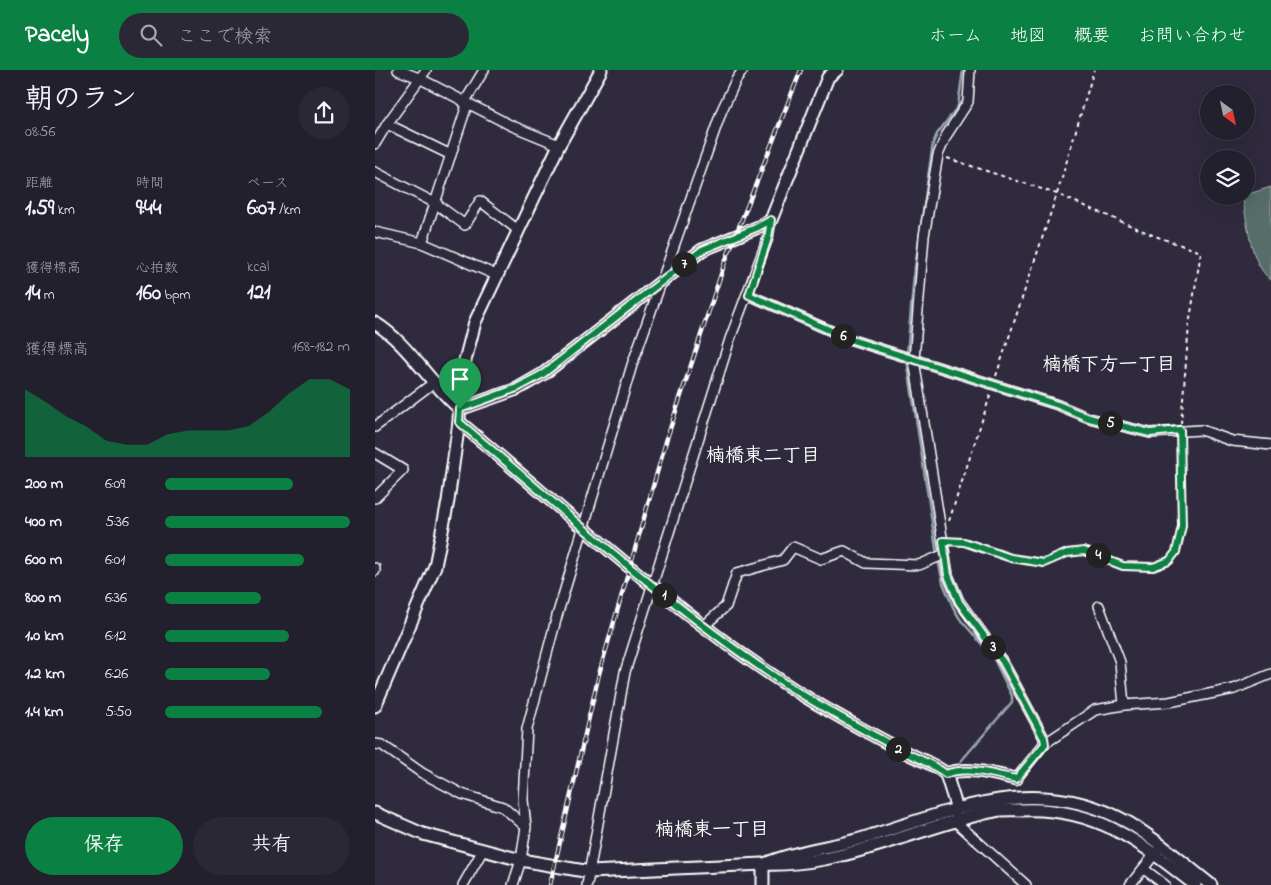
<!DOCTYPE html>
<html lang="ja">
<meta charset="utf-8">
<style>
:root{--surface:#23202e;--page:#2b2836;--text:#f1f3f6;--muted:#a3a3aa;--line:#403e4a;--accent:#0b8043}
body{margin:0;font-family:"Indie Flower","Klee One",sans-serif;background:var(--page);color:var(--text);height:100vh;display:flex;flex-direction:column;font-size:19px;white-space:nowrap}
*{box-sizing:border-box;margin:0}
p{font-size:16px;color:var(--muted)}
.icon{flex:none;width:28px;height:28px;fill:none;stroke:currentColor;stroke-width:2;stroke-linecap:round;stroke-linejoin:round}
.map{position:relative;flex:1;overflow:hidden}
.details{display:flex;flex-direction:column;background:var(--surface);width:375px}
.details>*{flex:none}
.needle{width:32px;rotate:147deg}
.buttons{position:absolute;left:825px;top:15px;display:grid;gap:10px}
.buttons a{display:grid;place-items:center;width:55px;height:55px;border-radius:50%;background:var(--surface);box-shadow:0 5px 20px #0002,0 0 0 1px var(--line);font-size:25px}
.pin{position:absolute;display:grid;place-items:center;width:42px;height:42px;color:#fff;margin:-51px -21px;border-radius:50% 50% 50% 0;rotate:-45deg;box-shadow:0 0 5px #0007}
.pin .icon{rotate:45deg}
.km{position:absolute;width:25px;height:25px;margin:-12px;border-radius:50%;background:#222;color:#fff;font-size:14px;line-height:25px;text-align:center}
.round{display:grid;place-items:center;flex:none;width:52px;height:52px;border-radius:26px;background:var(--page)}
.head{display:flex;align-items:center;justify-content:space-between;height:85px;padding:0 25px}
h1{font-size:28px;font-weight:700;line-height:38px}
.figures{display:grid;grid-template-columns:repeat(3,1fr);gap:8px;height:85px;padding:5px 25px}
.figures div{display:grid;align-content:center}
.figures b{font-size:21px;font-weight:700}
.figures small{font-size:14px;font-weight:400}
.figures p{font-size:14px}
.chart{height:140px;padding:10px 25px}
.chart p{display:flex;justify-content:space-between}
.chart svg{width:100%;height:90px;margin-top:5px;fill:var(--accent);opacity:.7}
.button{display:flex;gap:10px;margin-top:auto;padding:10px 25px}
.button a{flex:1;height:58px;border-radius:30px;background:var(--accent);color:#fff;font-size:20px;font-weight:700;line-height:58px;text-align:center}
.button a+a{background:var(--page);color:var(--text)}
ul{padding:0 25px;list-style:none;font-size:16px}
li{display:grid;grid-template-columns:80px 60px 1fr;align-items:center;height:38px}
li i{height:12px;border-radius:6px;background:var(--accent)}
header{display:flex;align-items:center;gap:30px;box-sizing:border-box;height:70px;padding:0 25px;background:var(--accent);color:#fff}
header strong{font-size:24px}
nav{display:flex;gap:28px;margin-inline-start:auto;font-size:18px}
.search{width:350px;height:45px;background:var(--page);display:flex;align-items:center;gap:12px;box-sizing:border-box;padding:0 18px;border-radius:28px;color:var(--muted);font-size:19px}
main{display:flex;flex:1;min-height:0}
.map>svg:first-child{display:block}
</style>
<header>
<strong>Pacely</strong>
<div class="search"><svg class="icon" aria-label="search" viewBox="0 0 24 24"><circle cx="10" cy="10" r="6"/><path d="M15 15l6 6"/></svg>ここで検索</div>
<nav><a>ホーム</a><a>地図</a><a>概要</a><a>お問い合わせ</a></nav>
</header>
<main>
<section class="details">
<div class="head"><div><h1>朝のラン</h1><p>08:56</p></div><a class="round"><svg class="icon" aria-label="share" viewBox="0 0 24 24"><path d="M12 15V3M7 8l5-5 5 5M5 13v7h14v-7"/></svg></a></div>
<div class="figures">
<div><p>距離</p><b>1.59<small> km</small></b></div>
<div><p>時間</p><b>9:44</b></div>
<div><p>ペース</p><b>6:07<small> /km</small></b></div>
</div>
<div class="figures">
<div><p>獲得標高</p><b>14<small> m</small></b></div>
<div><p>心拍数</p><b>160<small> bpm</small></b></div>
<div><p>kcal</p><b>121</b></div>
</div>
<div class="chart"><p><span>獲得標高</span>168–182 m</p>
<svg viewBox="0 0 160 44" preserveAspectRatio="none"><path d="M0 44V11L10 17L20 24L30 29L40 36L50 38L60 38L70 33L80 31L90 31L100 31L110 29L120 22L130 13L140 6L150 6L160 11V44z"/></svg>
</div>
<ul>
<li><b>200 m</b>6:09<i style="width:69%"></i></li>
<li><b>400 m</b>5:36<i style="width:100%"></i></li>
<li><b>600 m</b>6:01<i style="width:75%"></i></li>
<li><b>800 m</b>6:36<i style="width:52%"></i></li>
<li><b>1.0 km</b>6:12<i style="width:67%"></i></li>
<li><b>1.2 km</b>6:26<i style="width:57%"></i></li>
<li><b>1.4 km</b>5:50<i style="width:85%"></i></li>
</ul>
<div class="button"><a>保存</a><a>共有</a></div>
</section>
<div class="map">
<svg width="896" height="815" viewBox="0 0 896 815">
<rect width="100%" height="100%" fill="#2f2a3d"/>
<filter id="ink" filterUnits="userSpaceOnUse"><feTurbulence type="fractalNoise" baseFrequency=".02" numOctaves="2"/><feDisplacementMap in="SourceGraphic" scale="10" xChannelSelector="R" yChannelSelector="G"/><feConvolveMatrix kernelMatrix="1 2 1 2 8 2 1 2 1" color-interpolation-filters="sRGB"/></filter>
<g filter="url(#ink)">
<path fill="#576d68" stroke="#abb6b4" d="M896,117V210C874,193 873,152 867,126Z"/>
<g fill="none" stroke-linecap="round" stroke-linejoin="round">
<g stroke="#96a5ae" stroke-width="2.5">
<path d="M532,285L539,204L558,73L562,64L583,36L588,0"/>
<path d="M532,290L562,485"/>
<path d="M563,490L568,513L578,537L585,549L618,587L637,626V632L586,691"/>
</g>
<defs>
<g id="minor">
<path d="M23,0L44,8L135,55L184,75"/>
<path d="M595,0L593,32L571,66L563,85L549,166L539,290L573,505L584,531L628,592L669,668V674L641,709"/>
<path d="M89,33L109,0"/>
<path d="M12,54L76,85"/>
<path d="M0,74L12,54L51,0"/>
<path d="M0,102L60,133L90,155L105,131L143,160"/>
<path d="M0,162L47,173L121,205"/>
<path d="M47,173L92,35"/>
<path d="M374,225L477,270L683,335L714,348L775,363L826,360L857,371L896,375"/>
<path d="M0,357L58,313"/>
<path d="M0,383L28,400L0,428"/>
<path d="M0,498V501"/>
<path d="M724,536L745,592L749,635"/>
<path d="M329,556L351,536L362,503L408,490L418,477L446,489L469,481L491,493L544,495L570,484"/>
<path d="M0,674L7,675L47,703L87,724L128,737L151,757"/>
<path d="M669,674L720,640L749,635L794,632L859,619L896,604"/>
<path d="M581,747V752L651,815"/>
<path d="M769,799L790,815"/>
<path d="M88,815L108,780"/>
<path d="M138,815L146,790L151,757L148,730L152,659L182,546L257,295L347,40L361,10L368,0"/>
<path d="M212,815L250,602L355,269L393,168L396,150"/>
<path d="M755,815L783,780"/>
</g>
<g id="tertiary">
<path d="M0,253C34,274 54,313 85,339"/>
<path d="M85,339L142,319L168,304L327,180L381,158L396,150L453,7L462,0"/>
<path d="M84,352C192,442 295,539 412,615C448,639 487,659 524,679C540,688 557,692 571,704C592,696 619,704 641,709"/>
<path d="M0,636L60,496L73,431L84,352L85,310L100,252L184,75L226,0"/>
<path d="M571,704L582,739"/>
<path d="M0,743L48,764L146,790L215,802L388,794C429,796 468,786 507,774C544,763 582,748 620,741C629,739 638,740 647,740C721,737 765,772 820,815"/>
<path d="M392,793C426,779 463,777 498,765C586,737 666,703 754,753C783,770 809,794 836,815"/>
<path d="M388,794V815"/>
</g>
</defs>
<use href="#minor" stroke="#fff" stroke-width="12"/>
<use href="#tertiary" stroke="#fff" stroke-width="15"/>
<g stroke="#fff" stroke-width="2" stroke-dasharray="4 4" stroke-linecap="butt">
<path d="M572,88L682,124L780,166L826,182L814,255L806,353"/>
<path d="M621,306L682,124L719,0"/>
<path d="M574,451L616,323"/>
<path d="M577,471L589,472L636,488L669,493L692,483L709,481L748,496L778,497L794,491L801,482L807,456L806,370"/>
</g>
<use href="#minor" stroke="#2f2a3d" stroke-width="9"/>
<use href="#tertiary" stroke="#2f2a3d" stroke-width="11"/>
<defs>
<path id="rail" d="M175,815L224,604L292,368L350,192L426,0"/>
</defs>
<use href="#rail" stroke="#fff" stroke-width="4.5"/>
<use href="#rail" stroke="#2f2a3d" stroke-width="2.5" stroke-dasharray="8" stroke-linecap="butt"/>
</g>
</g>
<g fill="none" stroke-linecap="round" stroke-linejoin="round" filter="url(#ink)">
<defs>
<path id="route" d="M396,150L393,168L374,225L477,270L683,335L714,348L775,363L805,360L807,456L801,482L794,491L778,497L748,496L709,481L692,483L669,493L636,488L589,472L568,471L573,505L584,532L628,592L669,668L670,674L641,709C619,704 592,696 571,704C557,693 540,688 524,679C487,659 448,639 412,615C296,539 191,442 84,352L85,339L142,318L168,304L327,180L381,158Z"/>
</defs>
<use href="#route" stroke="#fff" stroke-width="10"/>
<use href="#route" stroke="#0b8043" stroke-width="6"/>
</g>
<g text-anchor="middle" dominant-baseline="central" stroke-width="5" stroke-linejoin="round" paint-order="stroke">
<g font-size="19" font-weight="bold" fill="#fff" stroke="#2f2a3d">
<text x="734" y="295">楠橋下方一丁目</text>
<text x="388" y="386">楠橋東二丁目</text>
<text x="337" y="760">楠橋東一丁目</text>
</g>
</g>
</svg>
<div class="buttons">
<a><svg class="needle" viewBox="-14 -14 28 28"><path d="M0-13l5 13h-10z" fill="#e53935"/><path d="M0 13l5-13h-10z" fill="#a3a3aa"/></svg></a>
<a><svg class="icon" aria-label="layers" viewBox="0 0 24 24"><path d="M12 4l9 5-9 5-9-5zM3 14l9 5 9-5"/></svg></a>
</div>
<div class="pin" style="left:85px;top:339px;background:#1e9e55"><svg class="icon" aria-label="arrive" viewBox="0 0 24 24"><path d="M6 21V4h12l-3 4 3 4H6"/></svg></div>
<b class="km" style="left:289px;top:525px">1</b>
<b class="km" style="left:523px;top:679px">2</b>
<b class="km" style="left:618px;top:577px">3</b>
<b class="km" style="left:723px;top:485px">4</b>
<b class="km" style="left:735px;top:353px">5</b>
<b class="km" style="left:468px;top:266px">6</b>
<b class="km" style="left:309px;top:194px">7</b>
</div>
</main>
